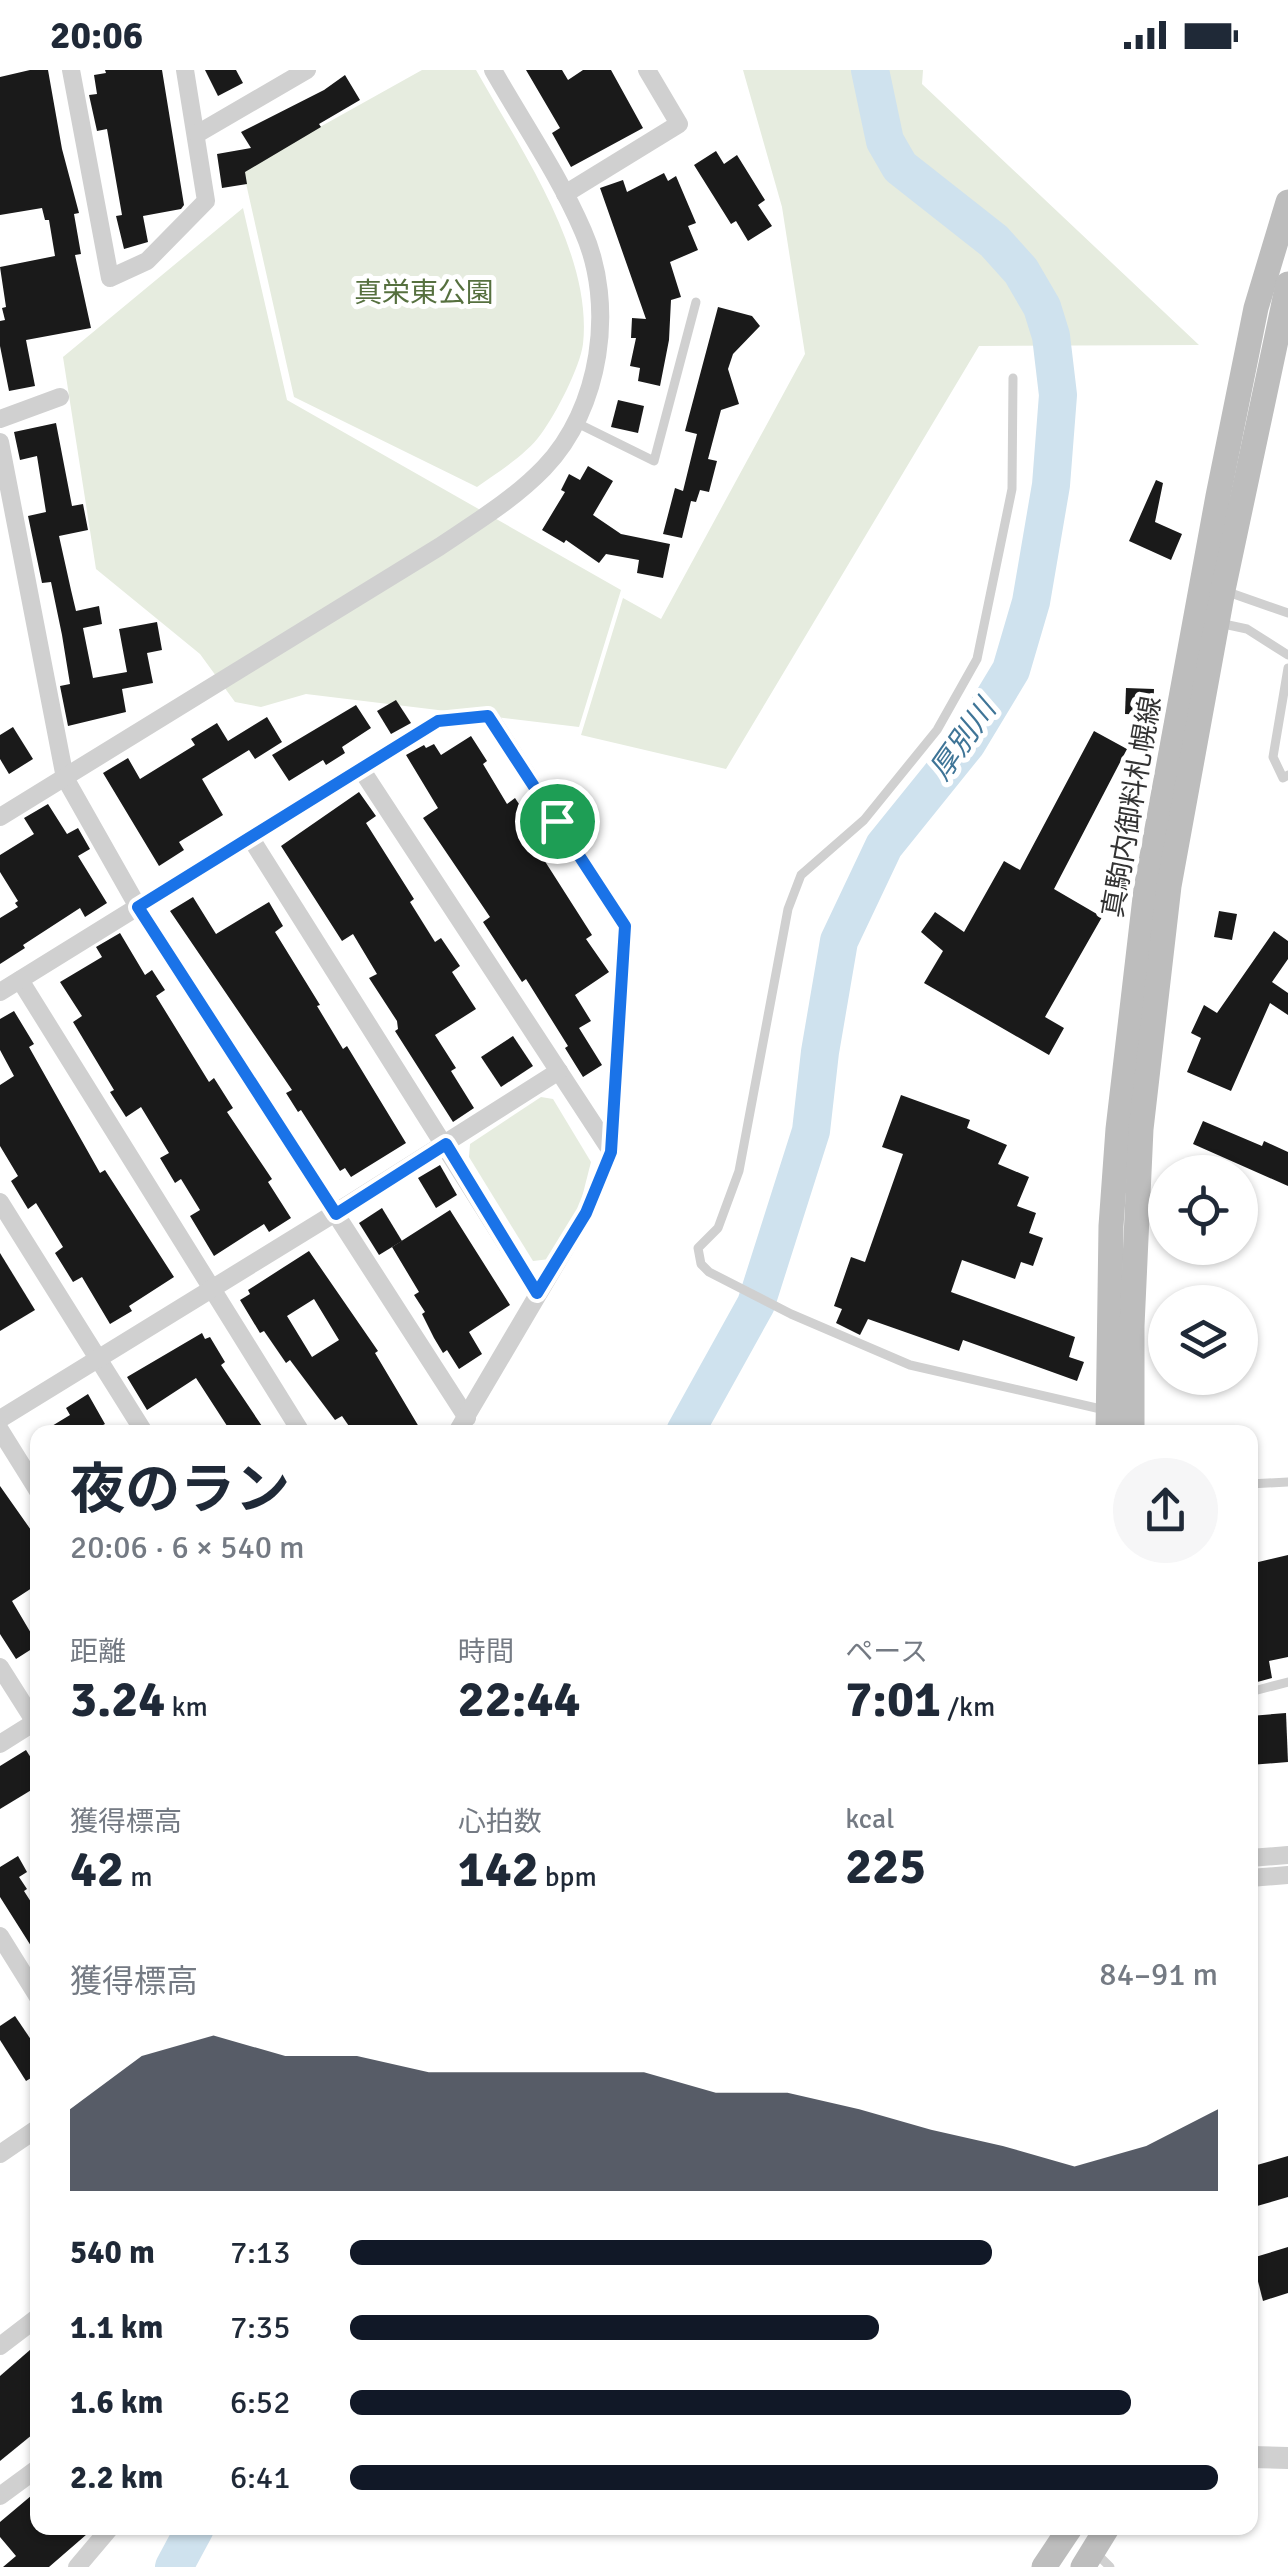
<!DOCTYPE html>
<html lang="ja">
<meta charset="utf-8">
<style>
:root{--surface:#fff;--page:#f6f6f7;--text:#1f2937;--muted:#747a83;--accent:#111827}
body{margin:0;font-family:Signika,"Noto Sans JP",sans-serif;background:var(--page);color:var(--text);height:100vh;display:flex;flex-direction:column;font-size:38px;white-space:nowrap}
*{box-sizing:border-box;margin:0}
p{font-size:32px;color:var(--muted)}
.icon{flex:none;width:55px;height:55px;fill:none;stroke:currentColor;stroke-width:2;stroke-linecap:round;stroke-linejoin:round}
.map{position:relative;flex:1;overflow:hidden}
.side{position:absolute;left:30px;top:1355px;width:1228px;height:1110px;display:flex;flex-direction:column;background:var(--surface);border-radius:20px;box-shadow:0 2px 8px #0004}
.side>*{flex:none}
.fabs{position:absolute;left:1148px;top:1085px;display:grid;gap:20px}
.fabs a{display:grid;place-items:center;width:110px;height:110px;border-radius:50%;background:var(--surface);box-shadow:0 2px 8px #0004;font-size:50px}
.pin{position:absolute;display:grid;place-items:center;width:85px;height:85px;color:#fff;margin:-42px;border:5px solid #fff;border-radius:50%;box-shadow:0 2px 10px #0007}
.round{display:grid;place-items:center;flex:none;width:105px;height:105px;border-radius:52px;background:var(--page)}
.head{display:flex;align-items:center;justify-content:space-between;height:170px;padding:0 40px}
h1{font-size:55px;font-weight:700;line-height:75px}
.metrics{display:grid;grid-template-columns:repeat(3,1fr);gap:15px;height:170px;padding:10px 40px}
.metrics div{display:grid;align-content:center}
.metrics b{font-size:50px;font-weight:700}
.metrics small{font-size:28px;font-weight:400}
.metrics p{font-size:28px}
.chart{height:280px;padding:20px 40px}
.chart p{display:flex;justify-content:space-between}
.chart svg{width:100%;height:180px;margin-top:10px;fill:var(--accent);opacity:.7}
ul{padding:0 40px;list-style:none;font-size:32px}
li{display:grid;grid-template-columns:160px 120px 1fr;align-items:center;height:75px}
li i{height:25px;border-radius:12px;background:var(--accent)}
.status{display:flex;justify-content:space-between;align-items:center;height:70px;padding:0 50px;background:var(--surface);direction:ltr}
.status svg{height:28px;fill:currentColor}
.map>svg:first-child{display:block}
</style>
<div class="status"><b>20:06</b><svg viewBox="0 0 49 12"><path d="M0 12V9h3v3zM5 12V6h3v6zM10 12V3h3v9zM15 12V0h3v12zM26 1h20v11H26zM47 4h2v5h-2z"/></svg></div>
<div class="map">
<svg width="1288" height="2497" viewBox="0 0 1288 2497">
<rect width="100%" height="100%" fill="#fff"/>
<g fill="#e6ecdf">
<path d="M422,0H476C519,77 593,182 583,274C580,297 556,344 541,364C526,385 498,402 477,417L294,327L243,100Z"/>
<path d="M743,0H923L922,14L1199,275L979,276L726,699L581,665L623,528L661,549L805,284L782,137Z"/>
<path d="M243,138L287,330L621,520L579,657L306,624L261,637L235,632L200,584L96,499L63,287Z"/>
<path d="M541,1027L553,1029L591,1092L579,1139L550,1189L533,1191L469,1087L470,1074Z"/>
</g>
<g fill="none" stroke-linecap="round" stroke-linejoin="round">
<g stroke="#cfe2ee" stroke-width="38">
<path d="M685,1362L756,1234L811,1061L820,982L839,871L884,776L967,673L1011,600L1031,532L1051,415L1058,325L1051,266L1042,237L1021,201L994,171L900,97L885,71L870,0"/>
<path d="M174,2497L195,2458"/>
</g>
</g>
<g fill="#1a1a1a" fill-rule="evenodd">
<path d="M30,0H48L62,79L79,143L74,144L81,184L75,185L91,258L26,270L35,316L9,321L0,276V251L5,250L2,238L6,237L0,197L55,186L49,150H45L42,138L0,145V7Z"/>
<path d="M105,0H162L184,135L181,139L143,146L148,172L124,179L116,146L122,145L107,59L97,61L89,25L97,24L94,5L106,3Z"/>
<path d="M205,0H236L243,13L218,26Z"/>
<path d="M526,0H562L568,10L583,0H611L643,58L571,97L552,63L560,58Z"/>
<path d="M345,5L360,30L319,54L321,57L245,102L247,114L222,118L217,84L251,78L241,62L324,20Z"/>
<path d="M716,81L724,94L737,85L765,130L758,135L772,156L748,171L736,151L731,154L694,95Z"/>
<path d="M664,103L668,111L676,106L696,153L688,156L698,180L670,192L681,227L671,230L669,270L660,316L638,311L640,298L630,296L636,268H631L632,248L646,249L600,118L623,110L627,122Z"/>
<path d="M718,237L752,246L760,256L733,284L728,299L739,334L721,340L708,389L717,391L709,422L700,420L696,432L691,431L682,468L663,464L675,418L683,421L697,364L685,361Z"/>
<path d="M618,330L644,336L638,363L611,357Z"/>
<path d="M56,353L72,436L83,434L88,460L59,466L71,520L76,541L99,536L102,554L83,558L93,608L127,602L119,559L157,552L162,580L147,583L153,613L122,619L126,642L68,656L60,616L70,614L62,565L51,512L42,513L28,446L46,442L37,386L20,390L14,362Z"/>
<path d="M588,396L613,411L593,445L621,464L670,474L663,508L637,503L639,490L606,484L599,493L566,470L564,473L542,460L565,422L561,420L569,404L580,410Z"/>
<path d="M1156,410L1163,413L1155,452L1182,464L1171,490L1129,471Z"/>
<path d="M1126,618L1154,619L1153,645L1125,644Z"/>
<path d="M396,630L411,653L391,664L377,641Z"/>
<path d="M356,635L371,658L342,677L345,683L326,695L323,690L289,711L272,685Z"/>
<path d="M267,647L282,672L255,689L249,680L202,709L223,745L179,772L184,780L159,796L103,703L128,688L140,709L195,675L191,669L217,653L228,671Z"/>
<path d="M13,657L33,689L9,704L0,689V665Z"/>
<path d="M1094,661L1127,679L1054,819L1102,847L1045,947L1064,958L1049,985L924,913L943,881L921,862L935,842L964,862L1004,791L1020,800Z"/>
<path d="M471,666L487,691L483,694L507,734L515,728L533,755L525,760L592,865L586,869L609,902L575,925L591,951L579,958L602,995L583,1007L565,978L568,976L526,909L522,912L483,852L490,847L423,748L438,738L406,685L424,675L426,678L434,674L441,685Z"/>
<path d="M359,722L376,746L366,753L414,829L410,832L435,872L441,868L460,896L452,902L476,939L435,965L456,998L451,1001L474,1038L453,1052L395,961L398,959L397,951L369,908L377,904L353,864L342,871L281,776Z"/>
<path d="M48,734L67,764L78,758L90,779L78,786L107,833L85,847L80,838L23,875L25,878L0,894V848L18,837L15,833L18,831L0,802V785L34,764L24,748Z"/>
<path d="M193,827L216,864L269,832L283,856L275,862L320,935L317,936L343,979L347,976L406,1073L351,1107L345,1098L340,1101L301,1040L298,1042L286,1023L292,1020L170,841Z"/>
<path d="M1219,841L1237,844L1232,870L1214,867Z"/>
<path d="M1274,861L1288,871V889L1272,912L1288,923V945L1270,933L1231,1021L1187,1002L1201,968L1191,963L1204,935L1217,943Z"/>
<path d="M120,863L145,905L152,900L165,920L156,926L209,1012L214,1008L233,1038L227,1042L272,1109L268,1112L291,1148L269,1162L264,1154L214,1186L190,1146L200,1140L181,1109L175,1113L160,1088L169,1083L141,1037L126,1047L110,1022L114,1020L73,952L82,946L60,912L102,887L96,877Z"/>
<path d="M14,941L34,974L29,977L100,1103L105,1100L174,1207L129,1236L132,1241L110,1254L82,1207L73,1212L55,1183L63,1177L36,1133L28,1139L11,1111L18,1106L0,1076V1015L14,1006L0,980V949Z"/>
<path d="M513,966L533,996L501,1017L481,987Z"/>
<path d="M901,1025L970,1050L967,1058L1007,1075L998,1094L1029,1107L1017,1136L1036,1143L1029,1163L1043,1168L1033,1196L1021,1192L1015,1209L962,1190L951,1222L1075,1267L1069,1287L1084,1292L1077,1311L963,1270L959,1281L868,1249L860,1265L836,1253L842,1239L834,1236L851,1187L865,1192L903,1084L882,1077Z"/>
<path d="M1203,1051L1262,1076L1264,1071L1288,1082V1116L1193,1074Z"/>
<path d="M440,1095L457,1125L436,1138L418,1108Z"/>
<path d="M382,1138L402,1171L379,1185L359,1153Z"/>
<path d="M450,1140L510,1235L469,1262L482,1284L459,1299L447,1280L443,1283L434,1268L422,1244L425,1242L414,1225L419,1222L392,1177Z"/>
<path d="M309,1181L378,1281L375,1283L422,1362H353L342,1346L335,1350L290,1290L286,1293L264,1261L260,1263L240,1230L250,1224L248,1220ZM314,1229L339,1270L312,1287L287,1246Z"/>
<path d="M0,1183L35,1240L0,1261Z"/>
<path d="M202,1263L205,1269L210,1267L225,1292L221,1295L266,1362H231L196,1308L147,1340L127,1307Z"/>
<path d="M88,1324L105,1354L90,1362H42L70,1345L66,1338Z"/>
<path d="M0,1416L38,1470V1514L12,1531L38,1575L16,1589L0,1564Z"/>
<path d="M1288,1485V1587L1269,1591L1272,1608L1250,1614V1494Z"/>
<path d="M1286,1643L1288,1692L1250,1695V1646Z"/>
<path d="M26,1680L38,1699V1716L0,1739V1696Z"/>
<path d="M18,1786L27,1802L19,1807L27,1819L24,1821L38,1843V1887L0,1827V1797Z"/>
<path d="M15,1946L38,1980V2004L26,2011L0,1970V1956Z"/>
<path d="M1288,2086V2127L1250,2138V2097Z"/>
<path d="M1288,2177V2223L1263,2231L1252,2188Z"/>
<path d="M38,2273V2360L0,2391V2306Z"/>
<path d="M38,2420V2458H94L49,2497H3L16,2486L0,2467V2452Z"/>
</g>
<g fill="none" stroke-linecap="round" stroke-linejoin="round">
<g stroke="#d0d0d0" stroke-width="9">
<path d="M1013,308L1012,419L977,589L937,660L864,750L801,805L788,839L739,1101L718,1158L698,1178L701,1194L709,1202L791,1244L910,1295L1105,1340"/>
<path d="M577,353L654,391L696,232"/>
<path d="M1225,521L1288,543"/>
<path d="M1219,553L1247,559L1288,585"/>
<path d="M1288,598L1273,687L1283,708L1288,705"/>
<path d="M1250,1414L1288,1412"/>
<path d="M1250,1622L1288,1612"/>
<path d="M1095,2482L1110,2497"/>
</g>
<g stroke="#d0d0d0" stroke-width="18">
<path d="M71,0L110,208L147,191L206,131L185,0"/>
<path d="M197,64L307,0"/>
<path d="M565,124L679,54L647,0"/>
<path d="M0,349L60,327"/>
<path d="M0,372L65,708L138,837L467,1348"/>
<path d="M361,699L611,1081"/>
<path d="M0,747L439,477C476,452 513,430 544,398C601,339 616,235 583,161C559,105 523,53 493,0"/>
<path d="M250,767L537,1223"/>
<path d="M20,910L301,1362"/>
<path d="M0,922L438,651L489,646L625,856L611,1082L586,1143L457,1362"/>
<path d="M0,1132L144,1362"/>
<path d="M0,1349L335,1143L559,1001"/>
<path d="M0,1360L38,1421"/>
<path d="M0,1597L38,1657"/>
<path d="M0,1674L38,1650"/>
<path d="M1250,1788L1288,1785"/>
<path d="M1250,1808L1288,1805"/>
<path d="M0,1866L38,1927"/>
<path d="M0,2084L38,2058"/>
<path d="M0,2276L38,2247"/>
<path d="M0,2426L38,2398"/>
<path d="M77,2497L110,2458"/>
</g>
<path stroke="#d0d0d0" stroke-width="22" d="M1250,2387L1288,2388"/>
<g stroke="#bdbdbd" stroke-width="25">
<path d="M1108,1362L1111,1156L1118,1059L1146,819L1218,426L1256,238L1288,132"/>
<path d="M1132,1362V1256L1141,1059L1169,816L1223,520L1288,214"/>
<path d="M1044,2497L1070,2458"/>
<path d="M1083,2497L1107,2458"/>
</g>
</g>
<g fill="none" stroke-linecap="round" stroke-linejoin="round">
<defs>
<path id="route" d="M488,646L625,856L611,1082L586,1143L537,1223L446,1074L336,1144L138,837L438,651Z"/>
</defs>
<use href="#route" stroke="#fff" stroke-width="20"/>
<use href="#route" stroke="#1a73e8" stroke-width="12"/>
</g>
<g text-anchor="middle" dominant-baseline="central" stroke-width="10" stroke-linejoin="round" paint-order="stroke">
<g font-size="28" fill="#56703f" stroke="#fff">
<text x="424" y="223">真栄東公園</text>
</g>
<g font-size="28" fill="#333" stroke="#fff">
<text transform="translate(1132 737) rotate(-80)">真駒内御料札幌線</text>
</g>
<g font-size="30" font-style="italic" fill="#3f7597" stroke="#fff">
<text transform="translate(963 670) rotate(-55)">厚別川</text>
</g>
</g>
</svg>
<div class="fabs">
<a><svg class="icon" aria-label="locate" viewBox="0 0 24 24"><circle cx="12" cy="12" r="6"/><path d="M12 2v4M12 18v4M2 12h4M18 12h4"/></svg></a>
<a><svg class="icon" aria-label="layers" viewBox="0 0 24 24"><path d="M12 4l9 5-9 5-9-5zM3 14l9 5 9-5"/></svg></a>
</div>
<div class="pin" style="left:557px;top:751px;background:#1e9e55"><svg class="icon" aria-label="arrive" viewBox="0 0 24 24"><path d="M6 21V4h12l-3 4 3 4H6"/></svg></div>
<section class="side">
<div class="head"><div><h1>夜のラン</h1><p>20:06 · 6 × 540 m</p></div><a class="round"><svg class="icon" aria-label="share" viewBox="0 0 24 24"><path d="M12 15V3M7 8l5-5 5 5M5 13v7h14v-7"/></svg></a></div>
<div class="metrics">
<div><p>距離</p><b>3.24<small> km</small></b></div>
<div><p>時間</p><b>22:44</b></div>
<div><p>ペース</p><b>7:01<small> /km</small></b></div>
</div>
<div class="metrics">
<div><p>獲得標高</p><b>42<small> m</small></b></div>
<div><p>心拍数</p><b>142<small> bpm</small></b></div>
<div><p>kcal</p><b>225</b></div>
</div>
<div class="chart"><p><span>獲得標高</span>84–91 m</p>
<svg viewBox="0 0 160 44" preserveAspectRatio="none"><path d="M0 44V24L10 11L20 6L30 11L40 11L50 15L60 15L70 15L80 15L90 20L100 20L110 24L120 29L130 33L140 38L150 33L160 24V44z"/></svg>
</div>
<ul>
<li><b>540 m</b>7:13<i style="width:74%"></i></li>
<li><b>1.1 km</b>7:35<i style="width:61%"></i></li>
<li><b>1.6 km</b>6:52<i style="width:90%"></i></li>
<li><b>2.2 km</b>6:41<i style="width:100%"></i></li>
</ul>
</section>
</div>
